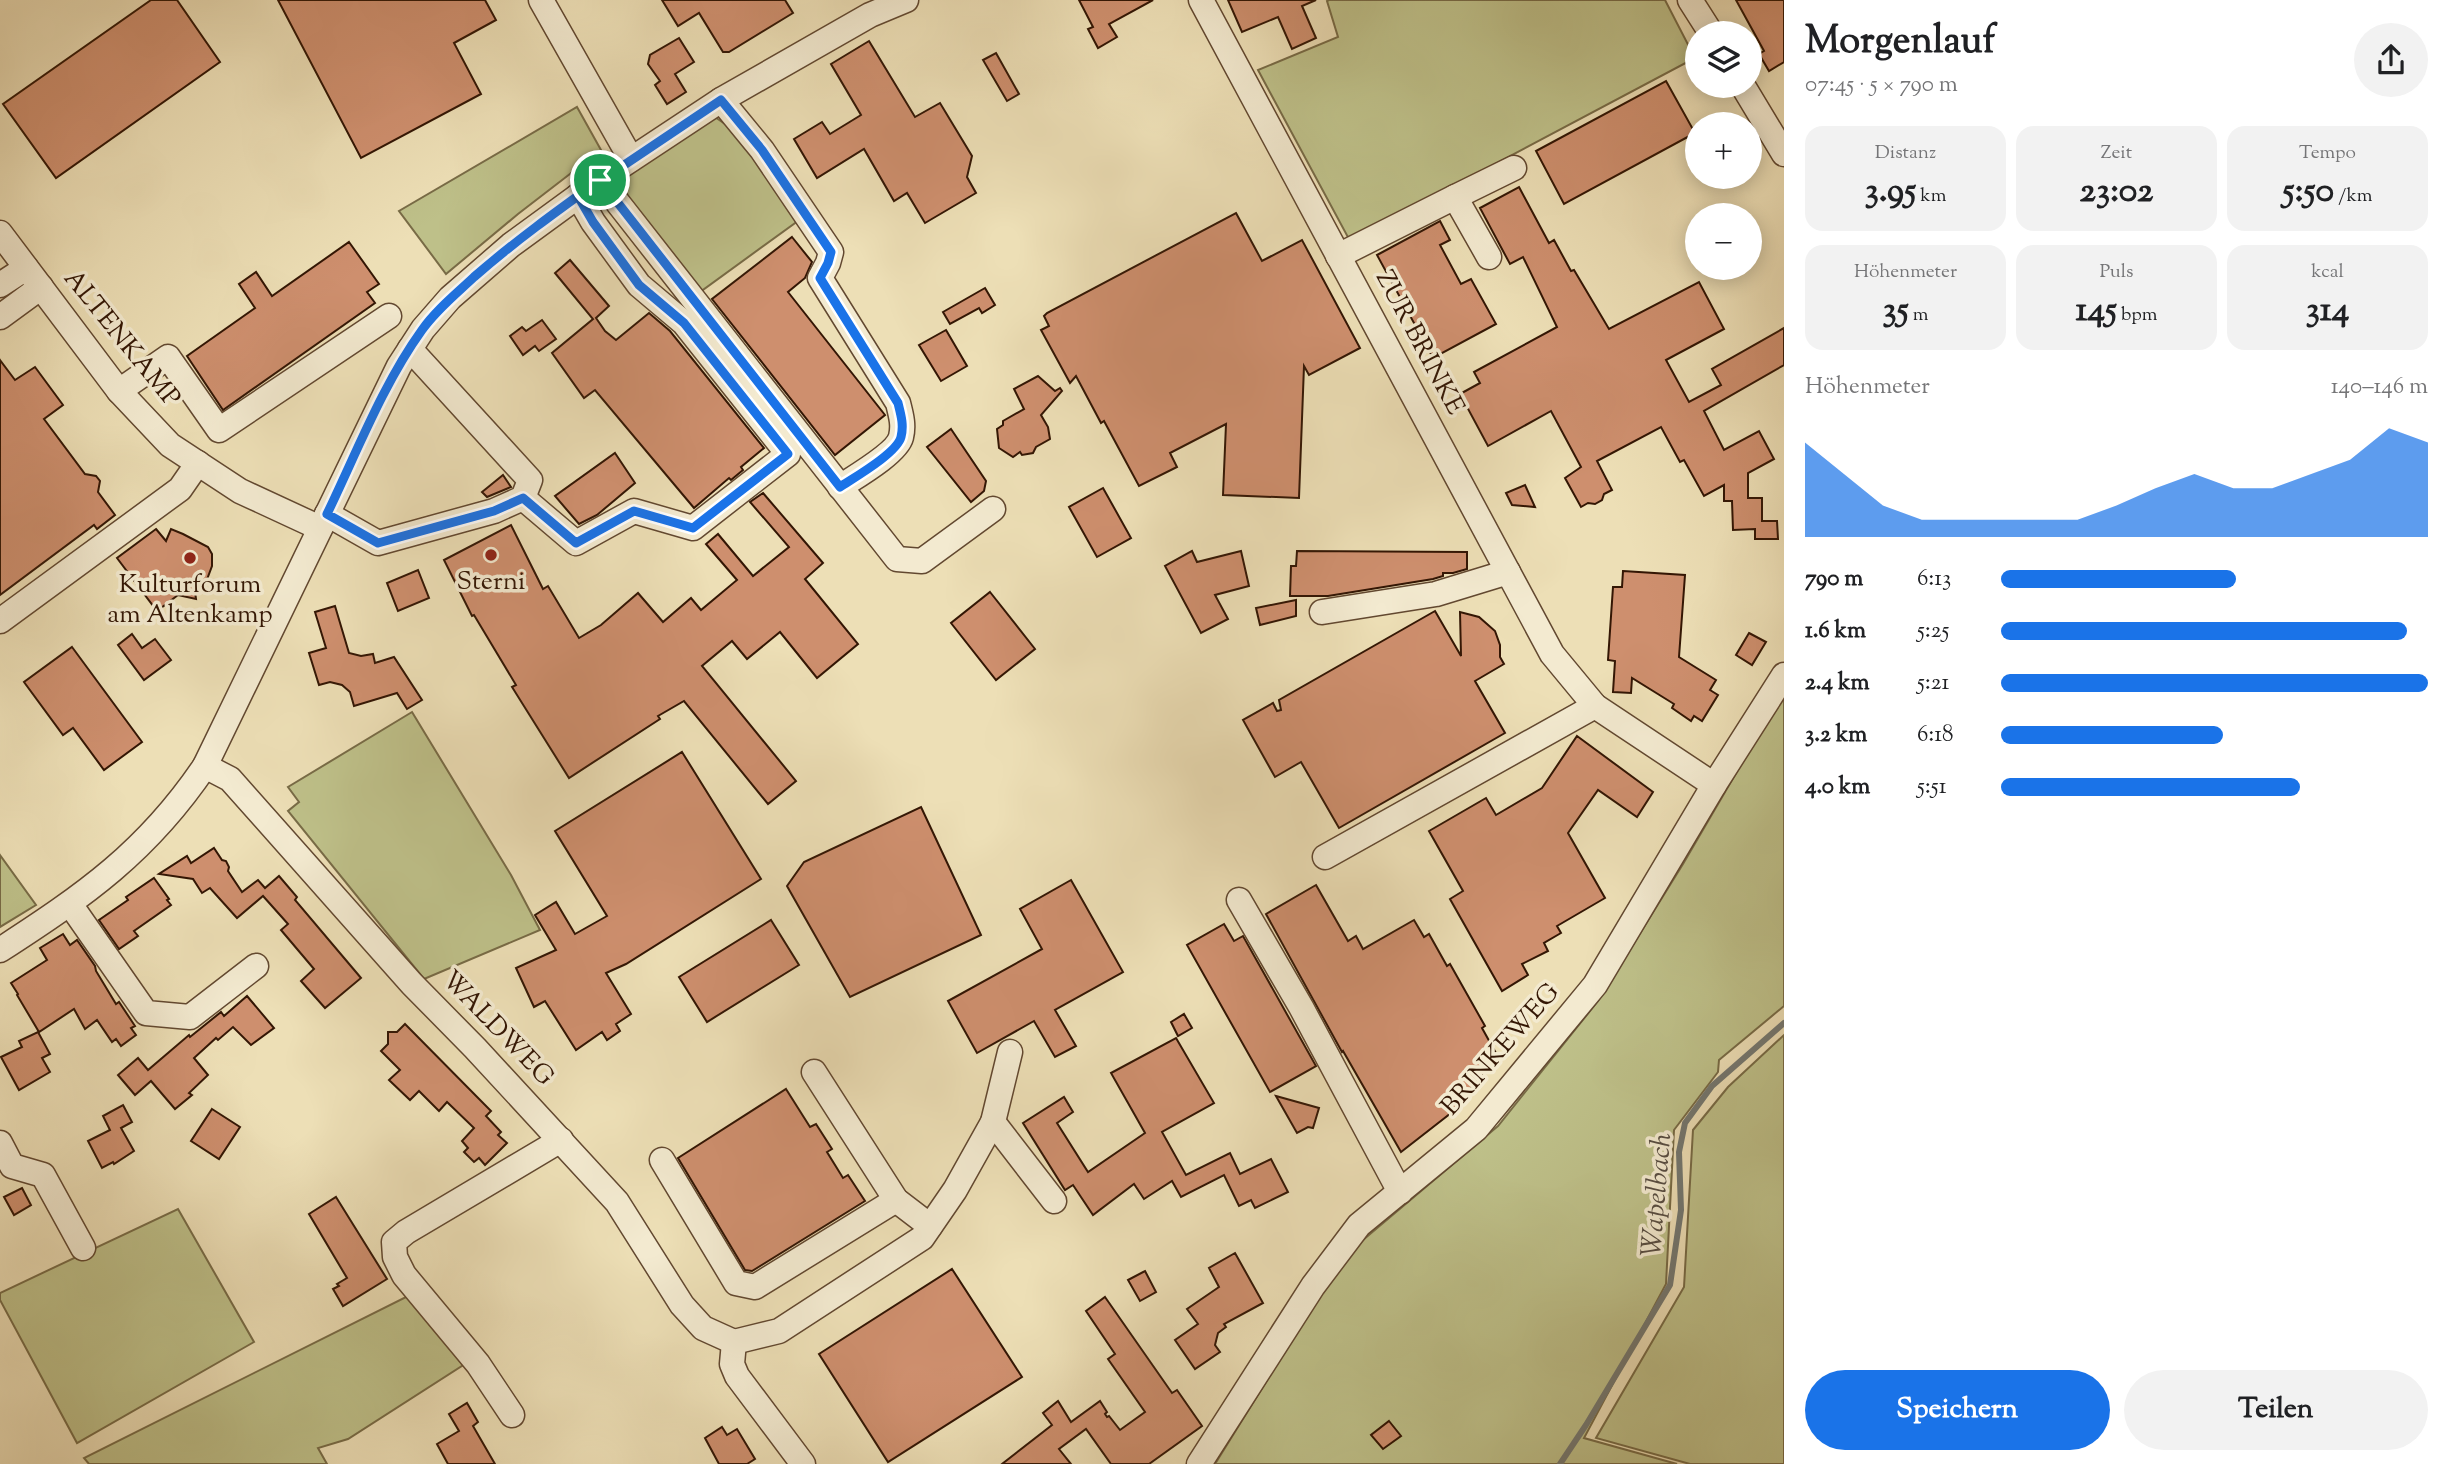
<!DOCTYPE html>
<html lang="de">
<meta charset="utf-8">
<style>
:root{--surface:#fff;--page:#f2f2f2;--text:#202124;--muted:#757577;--accent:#1a73e8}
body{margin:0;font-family:"Sorts Mill Goudy",serif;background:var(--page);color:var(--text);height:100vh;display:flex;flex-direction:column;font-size:26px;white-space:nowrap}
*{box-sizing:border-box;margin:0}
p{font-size:23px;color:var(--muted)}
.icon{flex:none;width:38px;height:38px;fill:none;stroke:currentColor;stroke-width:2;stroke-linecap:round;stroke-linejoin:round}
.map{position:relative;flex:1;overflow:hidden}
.side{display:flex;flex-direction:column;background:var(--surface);width:665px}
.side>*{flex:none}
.tools{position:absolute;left:1685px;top:21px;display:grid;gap:14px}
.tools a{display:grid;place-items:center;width:77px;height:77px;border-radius:50%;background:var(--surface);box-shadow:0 4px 18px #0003;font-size:35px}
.pin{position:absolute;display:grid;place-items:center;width:60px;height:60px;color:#fff;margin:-30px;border:4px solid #fff;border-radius:50%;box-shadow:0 2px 7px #0007}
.round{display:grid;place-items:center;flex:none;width:74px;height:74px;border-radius:37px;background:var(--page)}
.head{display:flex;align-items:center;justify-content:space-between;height:119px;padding:0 21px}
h1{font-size:38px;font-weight:800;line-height:52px}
.stats{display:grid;grid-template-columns:repeat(3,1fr);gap:10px;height:119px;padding:7px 21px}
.stats div{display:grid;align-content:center;border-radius:18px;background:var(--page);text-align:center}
.stats b{font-size:35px;font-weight:800}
.stats small{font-size:19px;font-weight:400}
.stats p{font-size:19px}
.chart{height:196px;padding:14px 21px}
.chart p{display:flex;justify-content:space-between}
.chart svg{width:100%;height:126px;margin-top:7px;fill:var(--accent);opacity:.7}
.primary-button{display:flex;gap:14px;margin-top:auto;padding:14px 21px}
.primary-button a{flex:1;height:80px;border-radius:42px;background:var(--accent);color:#fff;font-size:28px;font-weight:800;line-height:80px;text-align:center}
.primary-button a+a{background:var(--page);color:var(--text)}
ul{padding:0 21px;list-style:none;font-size:23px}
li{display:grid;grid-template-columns:112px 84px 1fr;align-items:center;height:52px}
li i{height:18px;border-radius:9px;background:var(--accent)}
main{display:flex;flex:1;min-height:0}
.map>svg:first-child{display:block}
</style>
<main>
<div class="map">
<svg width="1784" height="1464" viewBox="0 0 1784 1464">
<rect width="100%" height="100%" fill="#eddfb6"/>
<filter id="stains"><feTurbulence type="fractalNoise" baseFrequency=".00286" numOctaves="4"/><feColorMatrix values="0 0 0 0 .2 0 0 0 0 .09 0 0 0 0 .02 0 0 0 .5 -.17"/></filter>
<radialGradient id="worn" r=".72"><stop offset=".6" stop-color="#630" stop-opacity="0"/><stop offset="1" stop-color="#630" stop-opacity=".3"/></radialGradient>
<g fill="#bec089" stroke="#786b46" stroke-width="2">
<path d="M1329,0H1665L1695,58L1350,241L1258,70L1338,37L1327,1Z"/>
<path d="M577,107L601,150L518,214L446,274L399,211Z"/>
<path d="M715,117L742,136L802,218L700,292L626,195V177Z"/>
<path d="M1784,691V1006L1719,1060L1718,1072L1674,1130L1666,1284L1584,1438L1677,1464H1215L1344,1256L1498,1126L1598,1001L1683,864Z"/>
<path d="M412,712L511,875L540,930L424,979L288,811L299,802L288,787Z"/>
<path d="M0,855L36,905L0,927Z"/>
<path d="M1784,1035V1464H1690L1596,1438L1684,1287L1693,1130L1728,1087Z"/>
<path d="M178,1209L254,1342L77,1443L0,1300V1293Z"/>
<path d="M410,1295L468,1362L348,1439L318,1448L327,1464H89L84,1458Z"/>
</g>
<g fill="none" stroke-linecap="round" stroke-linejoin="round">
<path stroke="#747871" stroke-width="6" d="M1560,1464L1586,1425L1670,1285L1681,1210L1679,1152L1685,1123L1712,1086L1784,1023"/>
</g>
<g fill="#ce8f6e" stroke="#331604" stroke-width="2">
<path d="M151,0H177L220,62L56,178L3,104Z"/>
<path d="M278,0H485L496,20L454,43L481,94L361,158Z"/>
<path d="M662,0H785L793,13L729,52H723L699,13L678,26Z"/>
<path d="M1079,0H1153L1109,24L1117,37L1098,48L1088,29L1093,27Z"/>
<path d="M1228,0H1316L1302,6L1316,38L1292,49L1278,17L1242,32Z"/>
<path d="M1736,0H1784V62L1769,71L1759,54L1764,51Z"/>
<path d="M679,38L694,62L675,74L686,92L667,104L655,85L660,81L648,64L650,55Z"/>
<path d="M869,41L915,117L940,103L972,156L967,177L976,193L925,223L907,193L894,201L864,149L817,178L794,139L822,122L830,134L861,115L831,64Z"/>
<path d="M996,53L1019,94L1007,101L983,60Z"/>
<path d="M1666,81L1695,133L1564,204L1536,151Z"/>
<path d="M1519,187L1549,243L1554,240L1571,271L1574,270L1609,329L1699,282L1724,329L1666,360L1689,402L1721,385L1712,369L1784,328V365L1704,411L1724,450L1759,431L1774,459L1748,473V498H1762V521H1777L1778,539H1755V529L1733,530L1732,501H1724V485L1704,496L1684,460L1680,462L1661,427L1597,461L1612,490L1604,494L1602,500L1595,504L1588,503L1581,507L1565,478L1581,467L1551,411L1488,446L1460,394L1480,383L1474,372L1557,327L1523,257L1510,264L1480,208Z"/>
<path d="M1236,213L1262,261L1302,240L1360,348L1309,375L1304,366L1299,498L1223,495L1226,424L1170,453L1177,467L1139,486L1104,421L1101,423L1076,376L1070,383L1041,330L1049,326L1044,316L1047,313Z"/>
<path d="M1440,221L1450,240L1440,245L1461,284L1471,279L1496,324L1433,358L1377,255Z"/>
<path d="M792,237L812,262L805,278L788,292L885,415L835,455L712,299Z"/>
<path d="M349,242L379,284L367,292L375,303L223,410L187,356L255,308L239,284L256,272L272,296Z"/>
<path d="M570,260L609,306L596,318L605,331L616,340L649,313L670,331L764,448L741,467L743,470L731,480L729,478L694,508L595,390L584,398L552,353L593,319L555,273Z"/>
<path d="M985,288L995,305L982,313L979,308L950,324L943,312Z"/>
<path d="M542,320L556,339L539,351L535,346L523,355L510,336L522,327L526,331Z"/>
<path d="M946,330L967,366L941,381L919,345Z"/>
<path d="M0,360L15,380L35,367L63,405L44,419L85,474L96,476L100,481L98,492L115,515L97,529L94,525L0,595Z"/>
<path d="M1038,376L1055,391L1060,388L1062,391L1041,415L1048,427L1050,439L1036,447L1033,453L1022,455L1020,452L1013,457L999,448L997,429L1003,425V421L1024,409L1014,389Z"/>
<path d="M951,429L986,481L984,491L971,502L927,447Z"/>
<path d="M615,453L635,483L597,515L579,524L555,496Z"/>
<path d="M503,475L511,487L487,497L482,492Z"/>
<path d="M1525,485L1535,507L1512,505L1506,493Z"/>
<path d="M1103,488L1131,538L1097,557L1069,507Z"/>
<path d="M763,493L823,563L805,579L858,644L817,678L780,632L747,659L732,641L702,666L796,781L768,804L684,701L658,716L660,719L569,778L512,687L516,685L474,615L472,616L444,560L511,525L543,589L548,586L579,638L601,625L638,593L663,622L691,598L701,610L737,580L706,544L718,534L753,576L789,547L750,502Z"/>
<path d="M156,529L166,541L171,529L183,534L208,547L212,554V566L203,590L194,584L196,599L178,595L157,611L117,558Z"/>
<path d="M1192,551L1197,562L1241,551L1249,586L1215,595L1228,619L1201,633L1165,566Z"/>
<path d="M1297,551L1467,552V569L1453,573H1443V576L1433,579L1328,596H1290L1291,566H1296Z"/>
<path d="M418,570L429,598L398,611L387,583Z"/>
<path d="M1623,571L1685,575L1679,657L1716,680L1710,690L1718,695L1702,721L1694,716L1691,721L1672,708L1674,704L1632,678L1631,693L1613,692L1615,661L1608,660L1613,587H1622Z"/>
<path d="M990,592L1035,649L996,680L951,623Z"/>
<path d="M1296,600V616L1260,625L1256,608Z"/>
<path d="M335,606L349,653L361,656L373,654L375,663L394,657L422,700L407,709L397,693L354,706L350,692L342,685L330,682L319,685L309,653L326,648L315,612Z"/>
<path d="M1435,611L1461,656L1460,612L1479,617L1495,631L1500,645V657L1504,664L1475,681L1505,733L1339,828L1301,762L1275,777L1243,720L1273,703L1277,711L1281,710L1279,700Z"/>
<path d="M1749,633L1766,642L1752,665L1736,655Z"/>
<path d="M132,634L142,648L155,639L171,660L144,680L118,645Z"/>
<path d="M72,647L142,742L104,770L73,728L63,735L24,682Z"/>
<path d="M1577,736L1653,792L1637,817L1598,790L1568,833L1605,898L1557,926L1561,933L1544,943L1548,951L1522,964L1528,975L1502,991L1450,899L1463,891L1429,831L1486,798L1496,815L1542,788Z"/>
<path d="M682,752L761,879L626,964L606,973L631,1014L616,1024L620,1031L607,1040L602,1032L576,1050L545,1001L534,1007L516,968L556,950L535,915L556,902L575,934L607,916L555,831Z"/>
<path d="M921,807L981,935L850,997L787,886L804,862Z"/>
<path d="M214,848L222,860L226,861L229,867L228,871L242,892L258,880L265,888L279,876L297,897L295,900L361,978L325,1008L301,981L314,969L281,930L288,924L263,896L237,918L210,888L202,893L193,879L159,874L187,856L191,863Z"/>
<path d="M154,878L169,899L167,900L171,905L134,931L138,936L119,949L99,920L128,900L126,897Z"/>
<path d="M1071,880L1123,972L1055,1010L1076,1046L1055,1057L1034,1021L977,1053L948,1001L1042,949L1020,909Z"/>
<path d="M1316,885L1348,941L1356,936L1363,949L1414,920L1424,937L1429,934L1447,966L1450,964L1485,1026L1482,1028L1497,1055L1451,1113L1401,1152L1343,1051L1342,1052L1266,914Z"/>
<path d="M771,920L799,965L707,1022L679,977Z"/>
<path d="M1224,924L1234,941L1243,936L1316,1066L1270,1092L1187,945Z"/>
<path d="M63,934L70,945L77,940L95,966L96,971L116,1004L119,1002L135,1026L131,1028L136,1035L121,1046L116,1039L112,1042L97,1020L85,1029L74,1009L39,1032L17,995L18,994L11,983L47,960L40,948Z"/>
<path d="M247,996L274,1028L251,1045L233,1027L218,1040L216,1038L194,1058L208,1075L189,1093L192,1095L175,1109L151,1081L135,1095L118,1075L138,1058L148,1070L189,1035L190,1037L221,1012L224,1016Z"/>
<path d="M1184,1014L1192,1028L1178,1036L1171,1022Z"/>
<path d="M405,1024L491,1111L486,1116L501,1132L498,1135L507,1143L485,1165L479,1158L474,1162L464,1152L468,1148L462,1141L474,1128L447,1102L439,1111L419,1091L410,1100L389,1080L400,1070L381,1051L388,1044V1032H397Z"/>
<path d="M38,1032L50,1054L42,1058L50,1072L19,1090L1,1057L22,1047L19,1041Z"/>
<path d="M1176,1038L1214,1103L1162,1132L1186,1175L1230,1153L1240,1174L1271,1159L1288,1192L1255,1208L1251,1200L1239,1206L1224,1175L1181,1197L1172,1181L1144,1199L1134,1184L1093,1215L1073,1185L1065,1190L1023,1123L1064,1097L1073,1112L1057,1123L1088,1172L1145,1133L1111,1073Z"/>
<path d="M786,1089L810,1127L816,1124L832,1149L827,1152L843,1178L848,1175L865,1201L752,1271L745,1270L678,1158Z"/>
<path d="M1276,1096L1319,1108L1313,1128L1308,1127L1297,1133Z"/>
<path d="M123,1105L132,1122L121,1128L134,1151L114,1164L113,1162L102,1168L88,1141L110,1130L103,1116Z"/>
<path d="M212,1109L240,1127L219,1159L191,1141Z"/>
<path d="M22,1188L31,1205L14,1215L4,1197Z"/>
<path d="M336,1197L387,1279L343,1306L333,1289L339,1286L337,1284L347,1278L309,1214Z"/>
<path d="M1235,1253L1263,1303L1224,1324L1226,1327L1218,1333L1215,1345L1220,1352L1195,1369L1175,1340L1198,1324L1187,1309L1219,1287L1209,1268Z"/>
<path d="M952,1269L1022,1377L888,1462L819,1354Z"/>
<path d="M1145,1271L1156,1292L1140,1301L1128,1280Z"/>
<path d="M1105,1297L1172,1393L1177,1390L1202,1426L1149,1464H1111L1086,1429L1059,1449L1071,1464H1002L1052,1425L1043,1413L1058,1401L1071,1422L1100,1401L1107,1412L1105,1414L1107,1417L1109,1416L1120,1430L1145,1412L1108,1359L1115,1354L1086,1311Z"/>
<path d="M467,1403L478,1422L473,1426L495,1464H448L437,1444L459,1431L449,1414Z"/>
<path d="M1389,1421L1401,1436L1383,1449L1371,1435Z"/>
<path d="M722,1427L727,1435L737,1429L755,1459L747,1464H719L705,1438Z"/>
</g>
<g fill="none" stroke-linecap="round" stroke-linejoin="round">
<defs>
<g id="minor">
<path d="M541,0L631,159"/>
<path d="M1201,0L1552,654L1595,706L1714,785"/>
<path d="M1690,0L1711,33"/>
<path d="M1743,86L1784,154"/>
<path d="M721,100L762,150L831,252L828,263L820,278L898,403C901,415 904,425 901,437C897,453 855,477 840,487"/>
<path d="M600,180L897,559L922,561L993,509"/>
<path d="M1455,197L1514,168"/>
<path d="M0,233L119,391L170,445L240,491L320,528"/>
<path d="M1338,256L1455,197L1489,257"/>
<path d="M0,285L26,268"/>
<path d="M0,317L41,287"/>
<path d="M119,391L168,357L219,430L389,316"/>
<path d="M523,498L576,543L634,511L693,528L788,454L684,323L639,285L593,222L578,196"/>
<path d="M327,514L378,543L494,511L523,498L530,480L410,349"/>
<path d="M1322,612L1436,594L1508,572"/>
<path d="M0,621L180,489L198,463"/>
<path d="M205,766L230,779L412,984L475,1048L617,1202L682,1305L703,1328L734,1342L779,1331L922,1238L955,1190L993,1122L1010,1052"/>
<path d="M1325,857L1595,706"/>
<path d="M1239,900L1301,1007L1400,1192"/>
<path d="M70,904L146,1013L190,1017L256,966"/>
<path d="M0,950C85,895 147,852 205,766L399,366L423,329L450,298L511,245L600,180L721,100L870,15L906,0"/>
<path d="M814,1072L896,1200L930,1226"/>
<path d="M993,1122L1054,1201"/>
<path d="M0,1143L12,1166L43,1175L83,1248"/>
<path d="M662,1160L736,1283L755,1287L896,1200"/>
<path d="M734,1342L732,1364L737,1376L803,1464"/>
<path d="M512,1415L478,1364L404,1275L395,1257L394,1242L406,1232L561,1140"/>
<path d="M1199,1464L1313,1286L1359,1225L1476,1129L1595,985L1714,785L1784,675"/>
</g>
</defs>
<use href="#minor" stroke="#624830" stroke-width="27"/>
<use href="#minor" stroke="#f3ead0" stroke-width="24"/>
</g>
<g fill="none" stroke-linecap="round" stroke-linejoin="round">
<defs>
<path id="route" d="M600,180C557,211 514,242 474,277C456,294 436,310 422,330C383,384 356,454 327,514L378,543L494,511L523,498L576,543L634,511L693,528L788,454L684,323L639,285L593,222L578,196L721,100L762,150L831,252L828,263L820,278L898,403C901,415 904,425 901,437C897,453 855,477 840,487L600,180"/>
</defs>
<use href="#route" stroke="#fff" stroke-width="14"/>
<use href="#route" stroke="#1a73e8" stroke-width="9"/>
</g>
<g fill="#8f2418" stroke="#f3ead0" stroke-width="2.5">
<circle cx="491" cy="555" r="7"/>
<circle cx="190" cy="558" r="7"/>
</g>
<g text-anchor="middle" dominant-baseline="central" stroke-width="7" stroke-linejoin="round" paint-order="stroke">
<g font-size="26" fill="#331604" stroke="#f3ead0">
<text transform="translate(121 339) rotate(51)">ALTENKAMP</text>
<text transform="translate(1419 343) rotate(62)">ZUR BRINKE</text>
<text transform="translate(497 1029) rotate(46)">WALDWEG</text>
<text transform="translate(1501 1050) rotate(-49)">BRINKEWEG</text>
</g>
<g font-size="26" fill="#331604" stroke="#f3ead0">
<text x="491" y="582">Sterni</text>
<text x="190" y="585">Kulturforum<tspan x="190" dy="30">am Altenkamp</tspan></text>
</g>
<g font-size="28" font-style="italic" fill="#594f44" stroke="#f3ead0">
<text transform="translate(1658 1195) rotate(-85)">Wapelbach</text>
</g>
</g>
<rect width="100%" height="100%" filter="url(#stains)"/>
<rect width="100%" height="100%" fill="url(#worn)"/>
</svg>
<div class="tools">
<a><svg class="icon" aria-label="layers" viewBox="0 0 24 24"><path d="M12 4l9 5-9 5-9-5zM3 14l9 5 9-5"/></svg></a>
<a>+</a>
<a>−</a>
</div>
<div class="pin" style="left:600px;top:180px;background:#1e9e55"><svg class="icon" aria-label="arrive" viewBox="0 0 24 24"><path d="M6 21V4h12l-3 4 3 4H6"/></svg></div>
</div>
<section class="side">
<div class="head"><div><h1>Morgenlauf</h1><p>07:45 · 5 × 790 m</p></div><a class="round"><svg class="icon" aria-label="share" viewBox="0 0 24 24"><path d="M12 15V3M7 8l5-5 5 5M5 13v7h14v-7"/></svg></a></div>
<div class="stats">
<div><p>Distanz</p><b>3.95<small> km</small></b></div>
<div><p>Zeit</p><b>23:02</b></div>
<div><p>Tempo</p><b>5:50<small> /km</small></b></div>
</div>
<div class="stats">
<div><p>Höhenmeter</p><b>35<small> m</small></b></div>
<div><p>Puls</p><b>145<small> bpm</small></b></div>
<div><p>kcal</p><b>314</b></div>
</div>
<div class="chart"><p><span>Höhenmeter</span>140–146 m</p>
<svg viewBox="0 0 160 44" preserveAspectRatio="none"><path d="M0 44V11L10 22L20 33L30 38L40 38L50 38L60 38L70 38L80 33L90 27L100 22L110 27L120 27L130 22L140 17L150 6L160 11V44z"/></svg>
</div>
<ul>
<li><b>790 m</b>6:13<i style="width:55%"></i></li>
<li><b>1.6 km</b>5:25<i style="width:95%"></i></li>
<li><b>2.4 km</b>5:21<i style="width:100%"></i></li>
<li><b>3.2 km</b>6:18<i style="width:52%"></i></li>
<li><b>4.0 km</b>5:51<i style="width:70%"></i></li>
</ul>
<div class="primary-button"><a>Speichern</a><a>Teilen</a></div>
</section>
</main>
